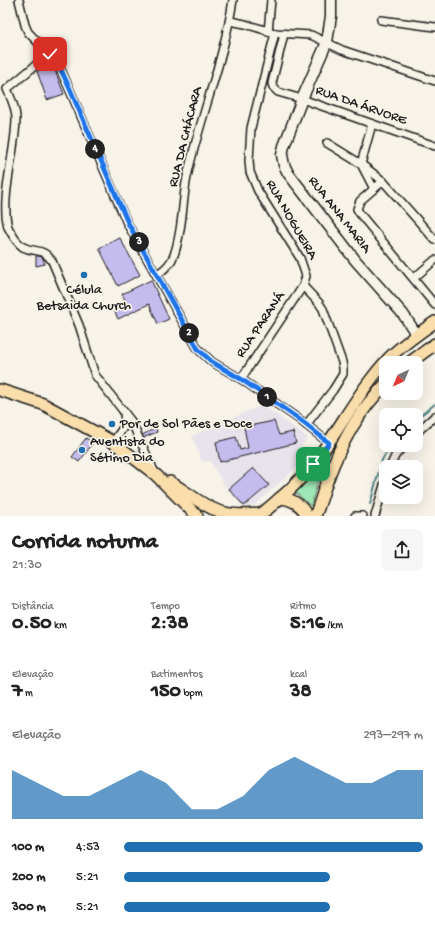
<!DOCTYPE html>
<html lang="pt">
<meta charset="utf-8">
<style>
:root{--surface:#fff;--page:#f6f6f6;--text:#222;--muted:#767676;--accent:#1f6fb2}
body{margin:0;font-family:"Gochi Hand",sans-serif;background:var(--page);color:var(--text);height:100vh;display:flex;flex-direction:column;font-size:15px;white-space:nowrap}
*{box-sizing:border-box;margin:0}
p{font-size:13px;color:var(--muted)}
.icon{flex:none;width:22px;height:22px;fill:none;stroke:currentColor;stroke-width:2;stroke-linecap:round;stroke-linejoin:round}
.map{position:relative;height:516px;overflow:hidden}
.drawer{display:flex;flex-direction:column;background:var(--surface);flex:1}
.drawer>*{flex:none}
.needle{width:26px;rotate:224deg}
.controls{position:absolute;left:379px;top:356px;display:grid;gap:8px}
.controls a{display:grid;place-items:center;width:44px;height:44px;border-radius:8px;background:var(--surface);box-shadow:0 4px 16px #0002;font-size:20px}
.pin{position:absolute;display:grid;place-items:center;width:34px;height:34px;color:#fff;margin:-17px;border-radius:8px;box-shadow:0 2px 6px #0006}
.km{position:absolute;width:20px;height:20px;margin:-10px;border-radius:50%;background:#222;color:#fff;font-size:11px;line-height:20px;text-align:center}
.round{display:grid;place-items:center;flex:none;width:42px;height:42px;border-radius:8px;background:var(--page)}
.head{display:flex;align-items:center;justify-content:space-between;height:68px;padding:0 12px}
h1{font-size:22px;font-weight:700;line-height:30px}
.figures{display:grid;grid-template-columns:repeat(3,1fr);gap:6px;height:68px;padding:4px 12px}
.figures div{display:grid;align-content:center}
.figures b{font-size:20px;font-weight:700}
.figures small{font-size:11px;font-weight:400}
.figures p{font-size:11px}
.chart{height:112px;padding:8px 12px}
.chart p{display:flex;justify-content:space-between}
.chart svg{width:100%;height:72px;margin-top:4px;fill:var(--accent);opacity:.7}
ul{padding:0 12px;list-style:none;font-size:13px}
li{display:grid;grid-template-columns:64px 48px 1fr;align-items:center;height:30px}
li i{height:10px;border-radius:5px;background:var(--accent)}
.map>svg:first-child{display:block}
</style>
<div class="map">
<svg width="435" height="516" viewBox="0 0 435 516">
<rect width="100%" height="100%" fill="#f7f3e8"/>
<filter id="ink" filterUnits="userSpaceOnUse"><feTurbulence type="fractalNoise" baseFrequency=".025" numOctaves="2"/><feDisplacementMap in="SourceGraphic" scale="8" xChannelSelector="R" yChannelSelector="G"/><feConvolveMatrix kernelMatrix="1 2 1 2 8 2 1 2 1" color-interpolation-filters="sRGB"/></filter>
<g filter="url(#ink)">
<path fill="#e8e2ea" d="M263,405L308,438L297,451L305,460L254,506L244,507L226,488L210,461L202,462L192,436Z"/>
<path fill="#9ee6b5" stroke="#5d8168" d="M323,461L311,506L295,492Z"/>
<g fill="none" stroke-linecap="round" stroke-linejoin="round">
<g stroke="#538386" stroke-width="2">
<path d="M416,419L435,404"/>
<path d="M370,504L382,460L391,445"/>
</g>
</g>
<g fill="#c5bcee" stroke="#1c1c1c">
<path d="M53,65L64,94L47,100L37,71Z"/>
<path d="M120,238L140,275L118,286L99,248Z"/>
<path d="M36,256H42L45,264L36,266Z"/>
<path d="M151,280L169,319L158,324L149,304L118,319L114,310L127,304L122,294Z"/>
<path d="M274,421L279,435L293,432L296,443L220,462L216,442L236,437L240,450L248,448L244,427Z"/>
<path d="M156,428L157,432L143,438L142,435Z"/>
<path d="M86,438L93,443L79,462L72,457Z"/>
<path d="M253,468L269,485L244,506L229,489Z"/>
</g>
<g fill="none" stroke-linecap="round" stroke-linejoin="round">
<defs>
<g id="street">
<path d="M19,0L25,25L28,32L49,54L62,72L127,223L198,349L212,362L241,379L300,420L329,443"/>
<path d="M381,20L435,27"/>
<path d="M230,21L245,24L275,33L311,35L342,50L435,81"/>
<path d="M268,32L271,0"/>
<path d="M284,34L272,83L273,87L278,92L302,99L435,146"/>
<path d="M49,54L7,89C11,98 16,108 16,118C16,151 0,197 8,227C11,233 17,243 23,247C35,253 42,247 52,261L79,325L95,375L131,421L155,473"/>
<path d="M372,124L361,164L374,189"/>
<path d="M327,143L361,164L383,181L435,240"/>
<path d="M383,181L360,201L357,209L360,214L435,305"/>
<path d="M157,275C164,269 171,264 174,255C183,230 182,202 187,177C200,117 224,60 233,0"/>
<path d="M414,278L435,260"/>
<path d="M303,286L319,303L323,309L342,362L343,368V374L333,390L306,425"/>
<path d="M241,379L303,286L306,276L300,258L258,191L250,172L249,160L251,128L275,33"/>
<path d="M416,433L435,416"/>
<path d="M113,442L125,425L124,412"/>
<path d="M390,467L395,456L404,445"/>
<path d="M355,516H363"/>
<path d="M375,516L386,478"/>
</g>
<path id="secondary" d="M331,0V16L327,42L302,99L284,146L282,155L284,165L288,173L356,261L403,314L417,335"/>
<g id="primary">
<path d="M409,363L435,344"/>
<path d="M0,390L43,404L113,442L156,475L197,516"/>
<path d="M170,482C186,491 201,505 218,511C232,516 247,515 261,514"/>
<path d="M281,498C292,499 302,505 307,516"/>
<path d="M259,516C266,510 273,505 280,498C293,488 304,475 314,463C340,429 359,390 389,358C403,344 419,333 435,322"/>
<path d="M315,516C320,504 323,492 327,481C340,445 359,410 386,384"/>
</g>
</defs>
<use href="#street" stroke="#1c1c1c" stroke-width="10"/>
<use href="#secondary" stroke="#1c1c1c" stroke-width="13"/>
<use href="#primary" stroke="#1c1c1c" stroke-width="14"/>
<use href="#street" stroke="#f7f3e8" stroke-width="7"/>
<use href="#secondary" stroke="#f7f3e8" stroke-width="10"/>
<use href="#primary" stroke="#f9ddab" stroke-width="11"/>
</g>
</g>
<g fill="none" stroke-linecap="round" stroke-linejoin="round" filter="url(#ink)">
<defs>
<path id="route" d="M50,54L62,72L70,89L128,223L198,349L212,362L241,379L300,420L329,443L313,464"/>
</defs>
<use href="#route" stroke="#fff" stroke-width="8"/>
<use href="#route" stroke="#1a73e8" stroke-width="5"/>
</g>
<g fill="#1f6fb2" stroke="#f7f3e8" stroke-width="1.5">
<circle cx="84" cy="275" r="4"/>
<circle cx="112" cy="424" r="4"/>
<circle cx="82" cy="450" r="4"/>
</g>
<g text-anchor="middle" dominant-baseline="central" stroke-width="3.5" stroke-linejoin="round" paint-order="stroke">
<g font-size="14" fill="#1c1c1c" stroke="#f7f3e8">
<text transform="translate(361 106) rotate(19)">RUA DA ÁRVORE</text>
<text transform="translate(186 137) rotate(-76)">RUA DA CHÁCARA</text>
<text transform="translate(339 215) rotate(52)">RUA ANA MARIA</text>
<text transform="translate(291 220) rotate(60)">RUA NOGUEIRA</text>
<text transform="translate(261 325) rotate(-56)">RUA PARANÁ</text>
</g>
<g font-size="14" fill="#1c1c1c" stroke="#f7f3e8" text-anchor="start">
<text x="84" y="290" text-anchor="middle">Célula<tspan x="84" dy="16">Betsaida Church</tspan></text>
<text x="120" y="424">Por de Sol Pães e Doce</text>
<text x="90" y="442">Aventista do<tspan x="90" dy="16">Sétimo Dia</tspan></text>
</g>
</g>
</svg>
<div class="controls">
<a><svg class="needle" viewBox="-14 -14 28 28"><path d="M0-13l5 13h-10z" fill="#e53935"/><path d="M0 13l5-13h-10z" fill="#767676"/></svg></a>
<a><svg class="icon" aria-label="locate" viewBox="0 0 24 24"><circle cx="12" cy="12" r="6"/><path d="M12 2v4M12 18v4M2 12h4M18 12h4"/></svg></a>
<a><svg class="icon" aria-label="layers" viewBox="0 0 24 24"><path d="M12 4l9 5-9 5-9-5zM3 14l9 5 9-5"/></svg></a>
</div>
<div class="pin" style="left:313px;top:464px;background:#1e9e55"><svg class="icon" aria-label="arrive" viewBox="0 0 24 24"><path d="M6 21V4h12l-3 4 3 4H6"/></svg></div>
<div class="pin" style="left:50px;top:54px;background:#d93025"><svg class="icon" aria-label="check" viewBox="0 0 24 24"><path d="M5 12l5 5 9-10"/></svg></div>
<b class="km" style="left:267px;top:397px">1</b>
<b class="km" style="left:189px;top:333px">2</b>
<b class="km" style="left:139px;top:242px">3</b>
<b class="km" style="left:95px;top:149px">4</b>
</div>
<section class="drawer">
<div class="head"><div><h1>Corrida noturna</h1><p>21:30</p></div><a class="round"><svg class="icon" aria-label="share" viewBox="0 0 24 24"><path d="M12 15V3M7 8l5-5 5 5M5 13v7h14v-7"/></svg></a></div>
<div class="figures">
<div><p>Distância</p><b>0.50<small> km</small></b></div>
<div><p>Tempo</p><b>2:38</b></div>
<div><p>Ritmo</p><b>5:16<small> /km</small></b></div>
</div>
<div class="figures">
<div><p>Elevação</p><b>7<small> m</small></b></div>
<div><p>Batimentos</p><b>150<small> bpm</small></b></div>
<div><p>kcal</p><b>38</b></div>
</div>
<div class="chart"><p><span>Elevação</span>293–297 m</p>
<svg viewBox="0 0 160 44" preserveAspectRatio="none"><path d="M0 44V14L10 22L20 30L30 30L40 22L50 14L60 22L70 38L80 38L90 30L100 14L110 6L120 14L130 22L140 22L150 14L160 14V44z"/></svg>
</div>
<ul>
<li><b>100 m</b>4:53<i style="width:100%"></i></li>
<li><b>200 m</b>5:21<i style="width:69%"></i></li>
<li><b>300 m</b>5:21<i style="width:69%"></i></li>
</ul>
</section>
